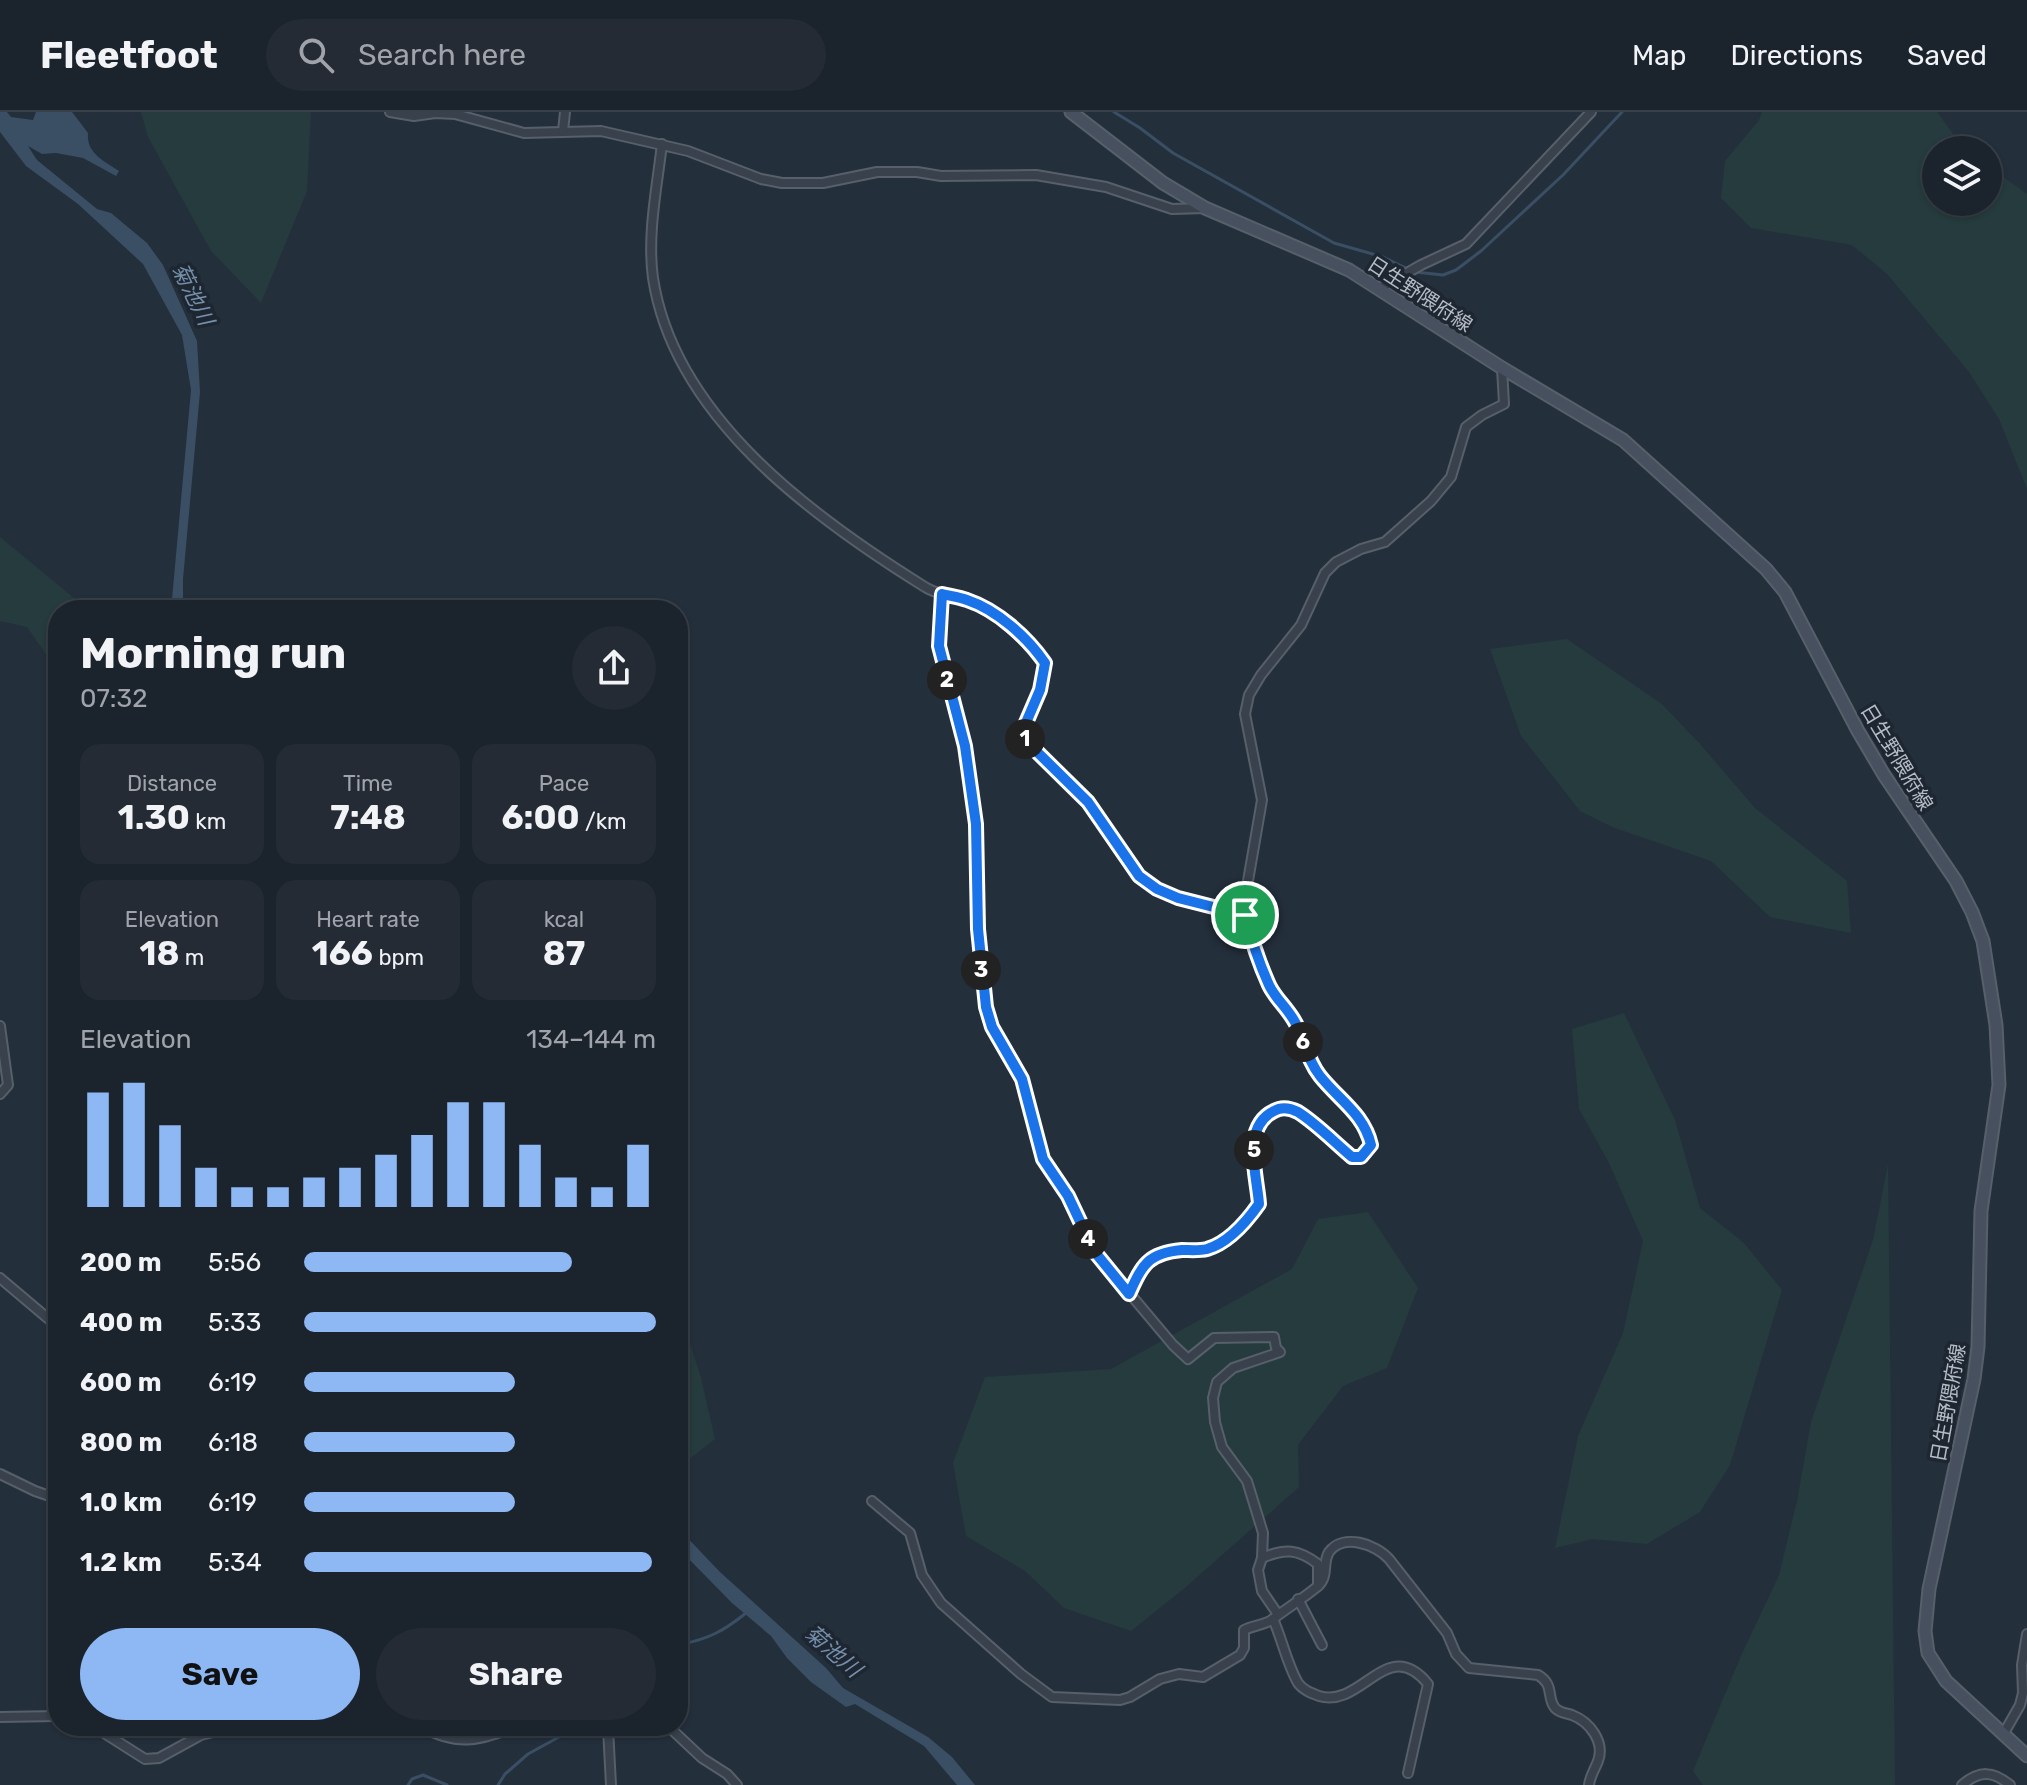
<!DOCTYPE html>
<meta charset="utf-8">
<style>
:root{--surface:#1b232d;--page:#242b35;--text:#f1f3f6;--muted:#a0a4aa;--line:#394049;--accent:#8db8f3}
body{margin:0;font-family:Rubik,"Noto Sans JP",sans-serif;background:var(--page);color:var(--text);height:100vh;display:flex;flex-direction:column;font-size:30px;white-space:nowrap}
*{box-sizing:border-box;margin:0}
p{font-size:26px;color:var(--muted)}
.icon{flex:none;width:44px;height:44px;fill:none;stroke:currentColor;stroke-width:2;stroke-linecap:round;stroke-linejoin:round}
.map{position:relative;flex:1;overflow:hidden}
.panel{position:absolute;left:48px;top:488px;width:640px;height:1136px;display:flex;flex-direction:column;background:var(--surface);border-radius:32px;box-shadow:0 2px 6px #0004,0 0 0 2px var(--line)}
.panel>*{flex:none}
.fabs{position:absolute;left:1922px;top:24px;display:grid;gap:16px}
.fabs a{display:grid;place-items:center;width:80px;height:80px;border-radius:50%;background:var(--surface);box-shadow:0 2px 6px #0004,0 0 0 2px var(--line);font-size:40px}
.pin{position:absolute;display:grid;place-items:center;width:68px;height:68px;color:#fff;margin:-34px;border:4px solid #fff;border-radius:50%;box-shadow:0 2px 8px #0007}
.km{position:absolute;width:40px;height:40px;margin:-20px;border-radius:50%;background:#222;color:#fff;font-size:22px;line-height:40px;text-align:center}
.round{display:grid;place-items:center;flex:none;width:84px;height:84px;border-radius:42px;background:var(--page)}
.head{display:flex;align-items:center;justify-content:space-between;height:136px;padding:0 32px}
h1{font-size:44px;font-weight:700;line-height:60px}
.stats{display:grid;grid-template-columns:repeat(3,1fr);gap:12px;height:136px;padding:8px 32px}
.stats div{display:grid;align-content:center;border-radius:20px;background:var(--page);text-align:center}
.stats b{font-size:34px;font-weight:700}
.stats small{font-size:22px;font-weight:400}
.stats p{font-size:22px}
.chart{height:224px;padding:16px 32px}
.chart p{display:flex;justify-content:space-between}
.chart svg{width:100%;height:144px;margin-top:8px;stroke:var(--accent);stroke-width:6}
.action{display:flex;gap:16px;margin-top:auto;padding:16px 32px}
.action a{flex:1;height:92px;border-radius:48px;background:var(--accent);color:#111;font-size:32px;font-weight:700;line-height:92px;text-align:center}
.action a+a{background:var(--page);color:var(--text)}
ul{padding:0 32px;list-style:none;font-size:26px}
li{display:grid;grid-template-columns:128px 96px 1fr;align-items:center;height:60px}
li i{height:20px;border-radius:10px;background:var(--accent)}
header{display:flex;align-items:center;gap:48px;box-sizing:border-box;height:112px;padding:0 40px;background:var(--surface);border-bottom:2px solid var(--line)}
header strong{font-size:38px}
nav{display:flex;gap:44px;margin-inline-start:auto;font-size:28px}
.search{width:560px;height:72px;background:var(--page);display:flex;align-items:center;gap:20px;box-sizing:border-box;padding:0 28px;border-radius:44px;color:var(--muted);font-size:30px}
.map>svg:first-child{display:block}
</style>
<header>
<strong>Fleetfoot</strong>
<div class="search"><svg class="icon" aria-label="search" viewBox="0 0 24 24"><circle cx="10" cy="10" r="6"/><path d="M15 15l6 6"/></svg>Search here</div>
<nav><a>Map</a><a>Directions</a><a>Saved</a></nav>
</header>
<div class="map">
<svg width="2027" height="1673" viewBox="0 0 2027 1673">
<rect width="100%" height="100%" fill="#242f3c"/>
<g fill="#263b3d">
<path d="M141,0H311L307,79L261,191L211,139L148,25Z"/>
<path d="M1762,0H1937L1965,38H1936V90H1988V54L2027,82V377L1999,307L1969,260L1887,162L1852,133L1751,116L1721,86L1725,49L1759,8Z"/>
<path d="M0,425L86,496L140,498H58V559L27,515L0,509Z"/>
<path d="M1567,527L1662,592L1700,632L1755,696L1847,769L1851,821L1770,805L1711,749L1612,715L1580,699L1521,624L1490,537Z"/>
<path d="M1624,901L1675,1008L1700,1096L1744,1131L1782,1178L1730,1353L1700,1400L1647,1432L1592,1427L1555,1436L1578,1324L1623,1221L1643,1129L1609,1051L1579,997L1572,917Z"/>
<path d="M1888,1052L1895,1673H1703L1693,1659L1740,1546L1779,1463L1797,1389L1811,1310L1873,1128Z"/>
<path d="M1368,1100L1418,1176L1387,1256L1343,1274L1298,1333L1299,1375L1186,1475L1131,1519L1064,1496L1025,1459L966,1424L953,1351L985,1265L1111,1257L1292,1157L1318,1107Z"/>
<path d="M678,1194L701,1266L715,1327L678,1356Z"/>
</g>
<g fill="#3a4e64">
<path d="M0,0H7L11,5L33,8L36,0H72L88,21C86,41 104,49 119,59L116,64L83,46L56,41L42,42L28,34L37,48L97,97L111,101L147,131L163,153L197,229L200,280L183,467V498H171L191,278L182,223L143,152L78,92L26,54L0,20Z"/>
<path d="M678,1416L720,1460L826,1556L843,1576L928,1625L952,1645L975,1673H957L924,1634L855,1592L846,1595L811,1570L787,1546L771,1524L732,1491L678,1436Z"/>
</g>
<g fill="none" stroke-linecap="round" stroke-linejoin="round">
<g stroke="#3a4e64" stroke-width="3">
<path d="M1114,0L1140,16L1173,41L1334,131L1383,145L1408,157"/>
<path d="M1415,160L1443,163L1456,158L1481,139L1563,63L1622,0"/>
<path d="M678,1538L682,1532C709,1527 725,1518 746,1501"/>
<path d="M408,1673L412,1667L423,1663L447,1673"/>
<path d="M498,1673L505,1662L528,1642L579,1614"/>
</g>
<defs>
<g id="minor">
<path d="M390,0L414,4L435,1L455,2L524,21L601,19L688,39L761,67L782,71H823L877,60H917L941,64L1036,63L1106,75L1172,97L1205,96"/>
<path d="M563,19L565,0"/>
<path d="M662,32C657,75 647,123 653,166C674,305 814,406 925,475C937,483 952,483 965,488C996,497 1028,525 1045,551L1040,578L1025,613V628L1088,690L1139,764L1157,777L1178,786L1245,803"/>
<path d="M1379,177L1421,153L1466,132L1591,0"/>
<path d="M942,482L939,534L965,634L976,712L978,817L986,895L992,915L1022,967L1043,1047L1068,1084L1094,1139L1173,1233L1188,1247L1214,1226L1274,1225L1276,1236L1280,1240L1233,1256L1217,1270L1213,1286L1215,1310L1222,1335L1247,1369L1263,1421L1262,1446L1258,1458L1262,1479L1277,1501"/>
<path d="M0,914L8,973L0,982"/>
<path d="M0,1166L58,1215"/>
<path d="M1129,1182C1142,1154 1147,1140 1182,1138C1190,1137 1199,1139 1207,1137C1228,1131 1247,1109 1259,1092C1257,1064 1241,1015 1274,999C1281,995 1290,996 1298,1000C1317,1012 1334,1030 1352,1045H1361L1371,1033L1368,1021L1358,1003L1321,965L1308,945L1297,913L1285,893L1270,876L1250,822L1244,792L1262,688L1245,602L1249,583L1261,563L1301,513L1325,461L1336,450L1361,437L1385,430L1431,389L1451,365L1466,315L1482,303L1504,292L1502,256"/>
<path d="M0,1362L35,1379L58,1387"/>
<path d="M872,1389L910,1421L922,1463L941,1491L1021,1562L1052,1585L1120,1588L1130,1585L1160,1567L1179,1562L1203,1565L1240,1543L1244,1536V1518C1252,1514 1267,1512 1273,1507C1287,1496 1304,1486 1318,1474C1329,1464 1322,1451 1329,1440C1343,1421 1376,1432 1389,1447L1447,1521L1456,1542L1469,1556L1538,1563C1555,1573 1546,1585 1555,1596C1560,1601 1566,1601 1572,1603C1590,1610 1605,1630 1598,1649C1595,1657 1590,1664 1589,1673"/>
<path d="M1262,1446C1285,1436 1298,1437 1318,1452V1474"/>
<path d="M1298,1487L1322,1533"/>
<path d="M1273,1507C1282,1527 1287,1552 1298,1571C1303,1578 1311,1581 1319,1584C1362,1597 1387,1522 1428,1572L1408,1661"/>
<path d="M678,1540L683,1552"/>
<path d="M0,1605L58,1604"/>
<path d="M93,1614L145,1647L159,1646L201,1623L225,1617H280L288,1614"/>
<path d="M420,1614C456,1634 479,1630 516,1614"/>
<path d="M668,1614L702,1646L727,1662L737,1673"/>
<path d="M608,1616L611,1673"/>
<path d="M2004,1621L2020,1593L2023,1581L2022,1553L2027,1522"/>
<path d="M1962,1673C1980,1658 1993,1659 2010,1673"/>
</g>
<path id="secondary" d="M1071,0L1163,71L1205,96L1349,158L1502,256L1623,328L1766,457L1785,480L1858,619L1884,663L1956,769L1972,800L1983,829L1996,913L1999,973L1981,1099L1978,1235L1974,1267L1929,1477L1925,1519L1928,1541L1946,1569L2027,1644"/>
</defs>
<use href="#minor" stroke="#565f6a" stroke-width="12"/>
<use href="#secondary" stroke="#565f6a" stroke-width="15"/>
<use href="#minor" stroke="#38414c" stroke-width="8"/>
<use href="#secondary" stroke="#46505f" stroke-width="11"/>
</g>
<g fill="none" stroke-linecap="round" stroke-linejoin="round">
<defs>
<path id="route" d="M942,482C950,484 959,485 967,488C997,498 1027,525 1045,551L1040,578L1025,613V628L1088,690L1139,764L1157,777L1178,786L1245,803C1251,826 1259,851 1269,873C1276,888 1290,898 1297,914C1305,931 1308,949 1320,964C1339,988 1364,1002 1371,1033L1361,1045H1352C1334,1030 1317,1012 1298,1000C1290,996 1281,995 1274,999C1241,1015 1257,1063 1259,1092C1247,1109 1228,1131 1207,1137C1199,1139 1190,1138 1182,1138C1147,1141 1142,1154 1129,1182L1094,1139L1068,1084L1043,1047L1022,967L992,915L986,895L978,817L976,712L965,634L939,534Z"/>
</defs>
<use href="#route" stroke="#fff" stroke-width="16"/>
<use href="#route" stroke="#1a73e8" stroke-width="10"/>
</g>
<g text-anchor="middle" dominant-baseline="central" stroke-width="7" stroke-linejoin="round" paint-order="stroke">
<g font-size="20" fill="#b4bcc7" stroke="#1d2631">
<text transform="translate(1420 182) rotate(33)">日生野隈府線</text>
<text transform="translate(1897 645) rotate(59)">日生野隈府線</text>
<text transform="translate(1948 1291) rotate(-80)">日生野隈府線</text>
</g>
<g font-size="22" font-style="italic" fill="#758eaa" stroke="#1d2631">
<text transform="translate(193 182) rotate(64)">菊池川</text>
<text transform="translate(833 1539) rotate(41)">菊池川</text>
</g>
</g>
</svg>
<div class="fabs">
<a><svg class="icon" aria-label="layers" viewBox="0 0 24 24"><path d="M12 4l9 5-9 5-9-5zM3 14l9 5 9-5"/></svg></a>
</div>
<div class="pin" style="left:1245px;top:803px;background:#1e9e55"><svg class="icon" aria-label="arrive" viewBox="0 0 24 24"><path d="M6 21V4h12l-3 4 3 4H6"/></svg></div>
<b class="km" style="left:1025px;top:627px">1</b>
<b class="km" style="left:947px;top:568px">2</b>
<b class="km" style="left:981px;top:858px">3</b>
<b class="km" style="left:1088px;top:1127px">4</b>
<b class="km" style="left:1254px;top:1038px">5</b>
<b class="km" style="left:1303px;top:930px">6</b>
<section class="panel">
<div class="head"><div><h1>Morning run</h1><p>07:32</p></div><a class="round"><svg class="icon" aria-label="share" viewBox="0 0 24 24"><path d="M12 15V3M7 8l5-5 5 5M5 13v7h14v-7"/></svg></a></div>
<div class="stats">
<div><p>Distance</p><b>1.30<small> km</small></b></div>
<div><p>Time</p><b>7:48</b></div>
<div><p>Pace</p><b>6:00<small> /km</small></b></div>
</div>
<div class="stats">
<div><p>Elevation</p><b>18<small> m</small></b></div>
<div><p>Heart rate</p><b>166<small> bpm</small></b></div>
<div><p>kcal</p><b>87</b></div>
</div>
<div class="chart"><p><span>Elevation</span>134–144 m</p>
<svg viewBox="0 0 160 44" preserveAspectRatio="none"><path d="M5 44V9M15 44V6M25 44V19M35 44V32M45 44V38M55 44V38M65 44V35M75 44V32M85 44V28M95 44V22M105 44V12M115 44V12M125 44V25M135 44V35M145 44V38M155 44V25"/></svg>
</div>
<ul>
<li><b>200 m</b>5:56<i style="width:76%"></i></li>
<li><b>400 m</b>5:33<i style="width:100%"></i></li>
<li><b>600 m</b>6:19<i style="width:60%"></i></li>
<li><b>800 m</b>6:18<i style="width:60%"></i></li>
<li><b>1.0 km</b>6:19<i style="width:60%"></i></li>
<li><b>1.2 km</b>5:34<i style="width:99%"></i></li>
</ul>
<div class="action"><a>Save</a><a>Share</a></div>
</section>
</div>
